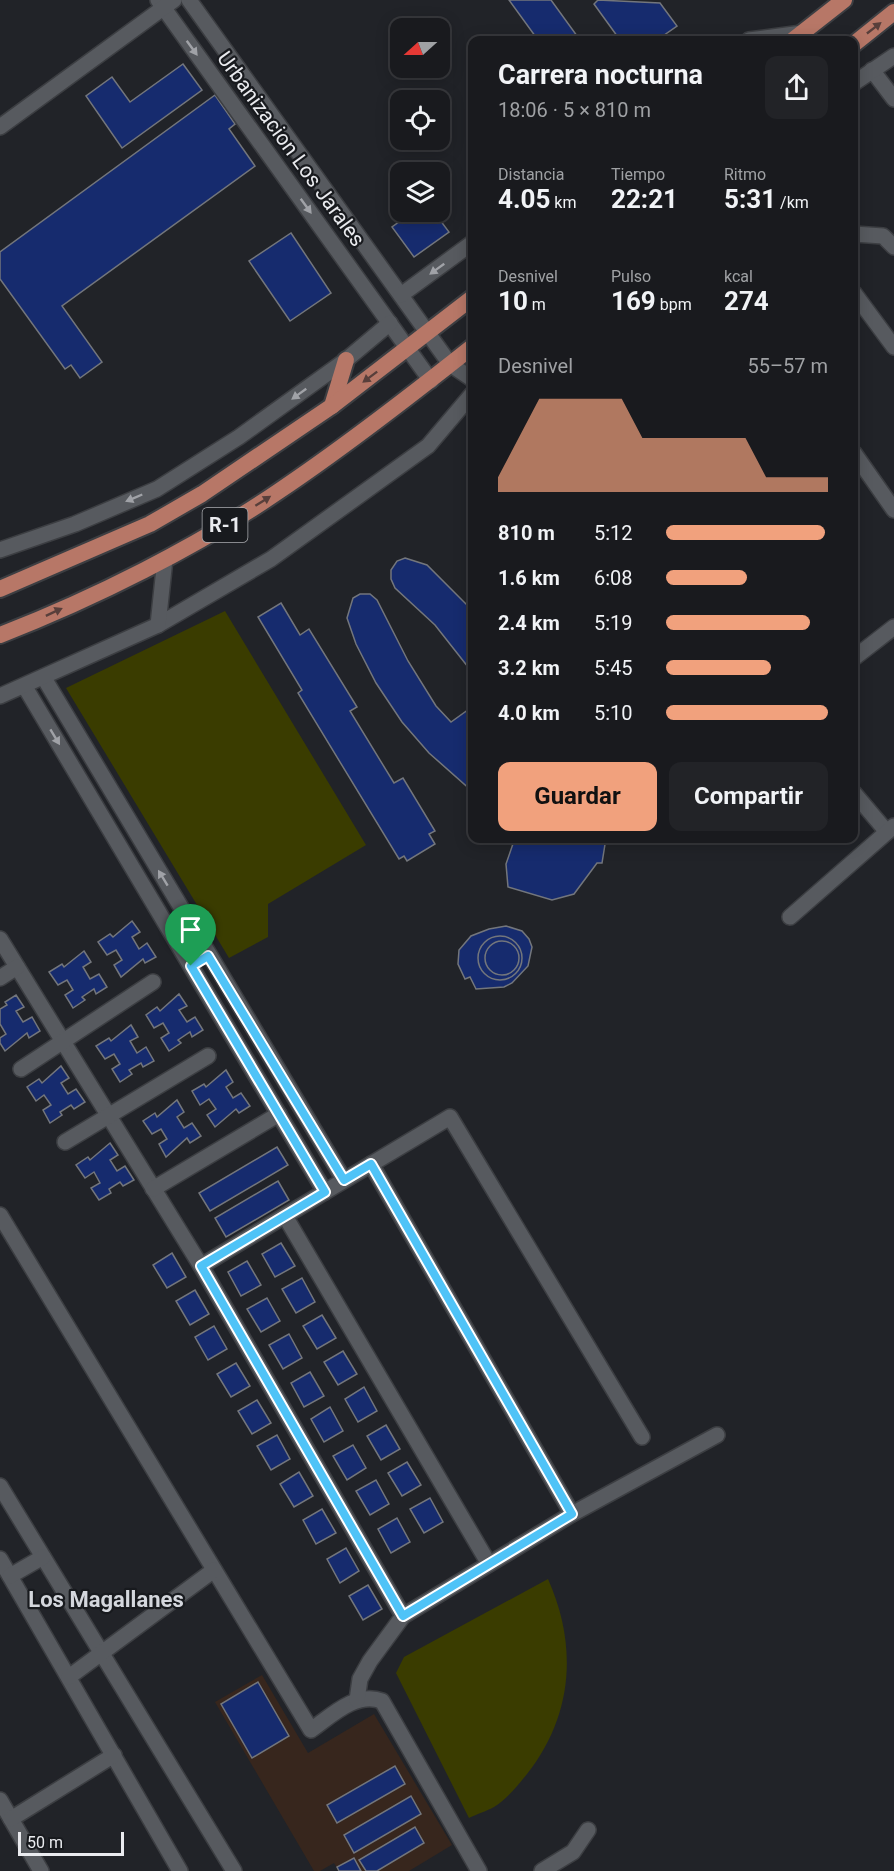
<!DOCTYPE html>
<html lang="es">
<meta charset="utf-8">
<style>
:root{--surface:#191a1e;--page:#222327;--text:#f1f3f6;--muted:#9fa1a4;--line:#37383c;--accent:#f1a17d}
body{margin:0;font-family:Roboto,sans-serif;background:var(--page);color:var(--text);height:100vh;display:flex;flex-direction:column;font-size:22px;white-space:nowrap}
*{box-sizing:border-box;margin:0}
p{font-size:20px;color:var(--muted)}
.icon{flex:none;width:33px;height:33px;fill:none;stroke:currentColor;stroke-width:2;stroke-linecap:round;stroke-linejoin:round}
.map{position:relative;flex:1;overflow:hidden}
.details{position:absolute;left:468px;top:36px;width:390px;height:807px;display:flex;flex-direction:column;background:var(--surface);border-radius:12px;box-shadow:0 3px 15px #0003,0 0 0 2px var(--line)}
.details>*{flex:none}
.needle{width:39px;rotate:249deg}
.controls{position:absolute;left:390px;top:18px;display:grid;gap:12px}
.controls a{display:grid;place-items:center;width:60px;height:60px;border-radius:12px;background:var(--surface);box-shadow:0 3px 15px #0003,0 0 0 2px var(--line);font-size:30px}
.scale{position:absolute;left:18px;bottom:15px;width:106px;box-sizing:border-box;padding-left:6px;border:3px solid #eaebef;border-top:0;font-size:16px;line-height:21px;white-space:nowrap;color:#eaebef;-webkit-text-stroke:4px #181a1e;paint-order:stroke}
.pin{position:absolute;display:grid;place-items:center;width:51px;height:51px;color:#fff;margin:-62px -26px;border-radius:50% 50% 50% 0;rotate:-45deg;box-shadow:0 0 6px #0007}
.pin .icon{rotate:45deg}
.round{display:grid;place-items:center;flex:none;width:63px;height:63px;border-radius:12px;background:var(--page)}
.head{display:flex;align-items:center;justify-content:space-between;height:102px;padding:0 30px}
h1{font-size:27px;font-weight:700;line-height:45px}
.metrics{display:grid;grid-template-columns:repeat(3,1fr);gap:9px;height:102px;padding:6px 30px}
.metrics div{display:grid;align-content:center}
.metrics b{font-size:26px;font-weight:700}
.metrics small{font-size:16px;font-weight:400}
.metrics p{font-size:16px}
.chart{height:168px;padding:12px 30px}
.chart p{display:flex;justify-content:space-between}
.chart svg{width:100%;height:108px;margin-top:6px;fill:var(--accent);opacity:.7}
.action{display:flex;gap:12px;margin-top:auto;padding:12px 30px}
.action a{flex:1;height:69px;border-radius:12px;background:var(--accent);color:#111;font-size:24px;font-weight:700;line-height:69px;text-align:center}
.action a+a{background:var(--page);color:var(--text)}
ul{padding:0 30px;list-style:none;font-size:20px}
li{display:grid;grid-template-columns:96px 72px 1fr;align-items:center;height:45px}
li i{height:15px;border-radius:8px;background:var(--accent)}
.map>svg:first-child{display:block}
</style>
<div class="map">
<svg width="894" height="1871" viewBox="0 0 894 1871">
<rect width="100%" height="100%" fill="#212328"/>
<path fill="#37261d" d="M262,1675L308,1753L374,1714L452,1845L409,1871H339L334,1863L320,1871H314L215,1702Z"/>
<g fill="#3a3c00">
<path d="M225,611L366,845L268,904V937L229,958L66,688Z"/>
<path d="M548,1579C578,1646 573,1716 527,1774C518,1785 507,1799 494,1807C487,1811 477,1814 469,1818L396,1673L404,1657Z"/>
</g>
<g fill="#162b6e" stroke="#73767c" stroke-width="1.5">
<path d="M509,0H551L580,40H538Z"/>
<path d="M598,0L660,3L677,26L657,40H620L594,4Z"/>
<path d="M183,64L202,90L122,148L86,96L112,77L130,102Z"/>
<path d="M215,95L235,124L229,129L255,166L62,306L102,362L80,378L71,365L65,369L0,279V252Z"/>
<path d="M413,212H434L449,232L414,257L392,227Z"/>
<path d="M291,233L331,293L290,321L249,261Z"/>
<path d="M405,558L427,565L472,610V672L435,625L395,588L391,579V570L397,561Z"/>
<path d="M360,594H370L377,600L408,661L436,706L451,722L472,707V791L429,753L402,722L376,683L356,644L347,618L353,598Z"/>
<path d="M281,603L300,635L309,629L357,707L350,711L394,783L403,778L435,831L429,834L435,844L407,861L404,856L399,859L298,693L302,690L258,617Z"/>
<path d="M515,838H606L602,863H597L574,894L552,900L508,887L506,864Z"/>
<path d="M132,921L140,932L132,937L139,949L147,943L156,957L145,963L143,959L121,977L114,965L122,960L116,950L107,955L98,942L110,934L113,937Z"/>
<path d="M506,926L522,931L529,939L532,947L528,966L512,983L504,987L476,989L470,977L465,979L458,964L459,950L471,936L489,929Z"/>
<circle cx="500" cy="958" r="22"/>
<circle cx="502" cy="958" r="17"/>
<path d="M84,951L91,962L83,967L90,979L99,974L107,987L96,994L94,989L82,997L85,1000L73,1008L65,995L73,990L67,980L58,985L49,972L62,964L64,967Z"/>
<path d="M179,994L187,1006L179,1010L187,1022L195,1017L203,1030L192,1037L190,1032L178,1040L181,1043L169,1051L161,1038L169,1033L163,1023L154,1028L146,1015L157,1007L160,1011Z"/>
<path d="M16,995L24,1007L16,1011L23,1022L32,1017L40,1031L29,1038L27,1033L5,1051L0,1043V1038L6,1034L0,1024V1009L7,1005L5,1002Z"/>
<path d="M131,1025L138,1037L130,1041L137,1053L146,1047L154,1061L143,1067L141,1063L129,1070L132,1074L120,1082L112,1069L120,1064L114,1054L105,1059L96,1046L109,1038L111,1041Z"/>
<path d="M61,1066L69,1078L61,1083L68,1094L76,1089L85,1102L74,1109L71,1105L60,1112L62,1115L50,1123L43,1110L51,1105L44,1095L36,1101L27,1087L39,1079L42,1083Z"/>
<path d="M226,1070L233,1082L226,1087L233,1098L241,1093L250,1106L239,1113L236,1109L215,1127L207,1115L216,1109L209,1099L200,1105L192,1091L204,1084L206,1087Z"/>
<path d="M177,1100L184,1112L177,1117L184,1128L192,1123L201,1136L190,1143L187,1138L166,1157L159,1144L167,1139L161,1129L152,1134L143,1121L155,1113L157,1117Z"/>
<path d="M110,1143L118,1155L110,1160L117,1171L125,1166L134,1180L123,1186L120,1182L109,1189L111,1193L99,1200L91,1188L100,1183L94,1172L85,1178L76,1165L88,1157L90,1160Z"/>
<path d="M277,1147L288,1165L210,1211L199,1193Z"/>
<path d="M278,1181L289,1200L226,1237L215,1218Z"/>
<path d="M281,1243L295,1266L275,1277L262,1254Z"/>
<path d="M172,1253L186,1277L167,1288L153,1265Z"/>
<path d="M247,1261L261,1285L241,1296L228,1272Z"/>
<path d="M302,1278L315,1302L296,1313L282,1289Z"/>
<path d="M195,1290L209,1314L190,1325L176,1301Z"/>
<path d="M267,1298L280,1321L261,1332L247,1309Z"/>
<path d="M322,1315L336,1338L317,1349L303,1326Z"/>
<path d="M214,1326L227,1349L208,1360L195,1337Z"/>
<path d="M289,1334L302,1358L283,1369L269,1345Z"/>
<path d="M343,1351L357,1374L338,1385L324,1362Z"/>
<path d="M236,1363L250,1386L231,1397L217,1374Z"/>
<path d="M310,1372L324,1396L304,1407L291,1383Z"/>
<path d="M364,1387L377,1411L358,1422L345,1399Z"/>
<path d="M257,1400L271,1423L252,1434L238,1411Z"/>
<path d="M330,1407L343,1431L324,1442L311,1419Z"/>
<path d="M386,1425L400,1449L381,1460L367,1436Z"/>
<path d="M277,1435L290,1459L271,1470L257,1446Z"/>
<path d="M353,1445L366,1468L347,1480L333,1456Z"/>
<path d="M407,1462L421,1485L402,1496L388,1473Z"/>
<path d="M299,1472L313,1496L294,1507L280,1484Z"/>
<path d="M376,1480L389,1504L370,1515L356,1491Z"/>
<path d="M430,1498L443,1522L424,1533L410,1509Z"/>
<path d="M322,1509L336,1533L316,1544L303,1520Z"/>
<path d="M397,1518L410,1542L391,1553L378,1529Z"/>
<path d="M346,1548L359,1571L340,1583L327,1559Z"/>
<path d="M368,1585L382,1609L363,1620L349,1596Z"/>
<path d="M258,1682L289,1736L252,1758L221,1704Z"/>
<path d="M395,1766L405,1784L337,1823L327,1805Z"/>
<path d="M411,1796L421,1814L354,1853L344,1835Z"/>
<path d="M415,1827L424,1843L377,1871H366L359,1860Z"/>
<path d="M354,1858L361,1871H339L337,1867Z"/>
</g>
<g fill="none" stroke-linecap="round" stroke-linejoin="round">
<defs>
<g id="minor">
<path d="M158,0L431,381"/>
<path d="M189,0L450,364L472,379"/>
<path d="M749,40L802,33"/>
<path d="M872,70L894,99"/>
<path d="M854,83L894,56"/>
<path d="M0,127L174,0"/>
<path d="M854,234L883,236L894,247"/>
<path d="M854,293L894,347"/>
<path d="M401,295L472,243"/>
<path d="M854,453L894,510"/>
<path d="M0,550L75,524L157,489L239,437L346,360L390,323"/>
<path d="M158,625L271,559L428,446L472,394"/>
<path d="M854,658L894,627"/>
<path d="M44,678L344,1180"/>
<path d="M25,687L325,1192"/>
<path d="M0,696L158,625L165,559"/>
<path d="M854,793L887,832"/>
<path d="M790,917L894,826"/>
<path d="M0,939L201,1266L403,1616"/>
<path d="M0,978L17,967"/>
<path d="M21,1069L153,982"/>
<path d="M65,1142L208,1056"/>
<path d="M371,1164L572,1514"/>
<path d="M153,1189L279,1114"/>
<path d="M0,1215L311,1730C331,1716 356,1691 382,1701L479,1871"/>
<path d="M285,1216L489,1564"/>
<path d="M201,1266L450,1117L642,1437"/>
<path d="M0,1486L234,1871"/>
<path d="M0,1559L180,1871"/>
<path d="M10,1576L43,1557"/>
<path d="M69,1677L214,1570"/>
<path d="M357,1700L360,1679L370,1661L403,1616L572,1514L717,1435"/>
<path d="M0,1800L41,1871"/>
<path d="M11,1819L114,1755"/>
<path d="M542,1871L573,1852L588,1830"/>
</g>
<g id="primary">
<path d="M793,40L844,0"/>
<path d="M854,44L894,12"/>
<path d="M332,406L346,360"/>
<path d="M0,589L150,524L202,494L332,406L472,298"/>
<path d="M0,635C93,599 197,547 279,491C346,446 409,397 472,347"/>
</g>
</defs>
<use href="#minor" stroke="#3c3e42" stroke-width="18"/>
<use href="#primary" stroke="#3c3e42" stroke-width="20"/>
<use href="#minor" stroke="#575a5f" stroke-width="15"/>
<use href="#primary" stroke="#b77767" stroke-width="16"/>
</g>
<defs><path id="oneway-solid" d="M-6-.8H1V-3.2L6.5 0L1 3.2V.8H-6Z" transform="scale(1.5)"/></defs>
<g fill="#583f3b">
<use href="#oneway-solid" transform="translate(874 28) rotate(-38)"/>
<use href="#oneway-solid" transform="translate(370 377) rotate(143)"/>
<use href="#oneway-solid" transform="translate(263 501) rotate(-32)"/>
<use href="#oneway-solid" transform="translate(54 612) rotate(-25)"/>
</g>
<g fill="#a0a2a7">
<use href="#oneway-solid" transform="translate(192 48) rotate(54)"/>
<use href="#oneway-solid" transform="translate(306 206) rotate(54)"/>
<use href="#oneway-solid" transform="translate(437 269) rotate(144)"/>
<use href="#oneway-solid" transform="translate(299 394) rotate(144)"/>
<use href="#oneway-solid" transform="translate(134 498) rotate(157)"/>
<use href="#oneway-solid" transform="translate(55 737) rotate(59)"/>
<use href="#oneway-solid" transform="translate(163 878) rotate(-121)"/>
</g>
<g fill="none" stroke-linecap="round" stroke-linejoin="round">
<defs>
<path id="route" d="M208,956L344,1180L371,1164L572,1514L403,1616L201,1266L325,1192L191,966Z"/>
</defs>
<use href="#route" stroke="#fff" stroke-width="12"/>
<use href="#route" stroke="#4fc3f7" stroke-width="8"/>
</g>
<g text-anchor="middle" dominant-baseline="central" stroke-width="4.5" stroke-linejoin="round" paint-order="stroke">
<rect fill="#181a1e" stroke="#abacb0" stroke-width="1.5" x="202.5" y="508" width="45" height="34" rx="4.5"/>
<g font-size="20" font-weight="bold" fill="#eaebef">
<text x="225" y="525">R-1</text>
</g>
<g font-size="21" fill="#eaebef" stroke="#181a1e">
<text transform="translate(291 149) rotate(54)">Urbanizacion Los Jarales</text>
</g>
<g font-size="22" font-weight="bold" fill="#d4d7dd" stroke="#181a1e">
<text x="106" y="1599">Los Magallanes</text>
</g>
</g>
</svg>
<div class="controls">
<a><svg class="needle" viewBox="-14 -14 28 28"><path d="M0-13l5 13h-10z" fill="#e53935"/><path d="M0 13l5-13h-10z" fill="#9fa1a4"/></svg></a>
<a><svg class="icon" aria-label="locate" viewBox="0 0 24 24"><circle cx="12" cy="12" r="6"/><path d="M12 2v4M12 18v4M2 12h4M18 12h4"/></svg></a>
<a><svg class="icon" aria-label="layers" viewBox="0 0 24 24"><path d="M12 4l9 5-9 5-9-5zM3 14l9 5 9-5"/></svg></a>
</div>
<div class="scale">50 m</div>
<div class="pin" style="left:191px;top:966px;background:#1e9e55"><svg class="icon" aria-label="arrive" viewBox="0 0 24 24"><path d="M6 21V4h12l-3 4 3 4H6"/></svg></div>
<section class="details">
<div class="head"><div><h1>Carrera nocturna</h1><p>18:06 · 5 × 810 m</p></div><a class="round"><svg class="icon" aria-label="share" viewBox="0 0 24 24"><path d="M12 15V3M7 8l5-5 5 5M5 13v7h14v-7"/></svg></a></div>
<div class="metrics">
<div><p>Distancia</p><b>4.05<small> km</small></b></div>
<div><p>Tiempo</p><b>22:21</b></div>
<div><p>Ritmo</p><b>5:31<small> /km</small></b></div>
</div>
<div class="metrics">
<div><p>Desnivel</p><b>10<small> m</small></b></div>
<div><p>Pulso</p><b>169<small> bpm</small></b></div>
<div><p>kcal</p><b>274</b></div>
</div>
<div class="chart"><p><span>Desnivel</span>55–57 m</p>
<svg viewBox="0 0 160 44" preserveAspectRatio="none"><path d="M0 44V38L10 22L20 6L30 6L40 6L50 6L60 6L70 22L80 22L90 22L100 22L110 22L120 22L130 38L140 38L150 38L160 38V44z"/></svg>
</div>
<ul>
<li><b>810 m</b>5:12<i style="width:98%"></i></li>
<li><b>1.6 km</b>6:08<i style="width:50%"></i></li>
<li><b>2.4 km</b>5:19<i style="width:89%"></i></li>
<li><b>3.2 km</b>5:45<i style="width:65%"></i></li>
<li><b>4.0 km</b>5:10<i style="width:100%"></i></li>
</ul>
<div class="action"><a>Guardar</a><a>Compartir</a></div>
</section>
</div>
